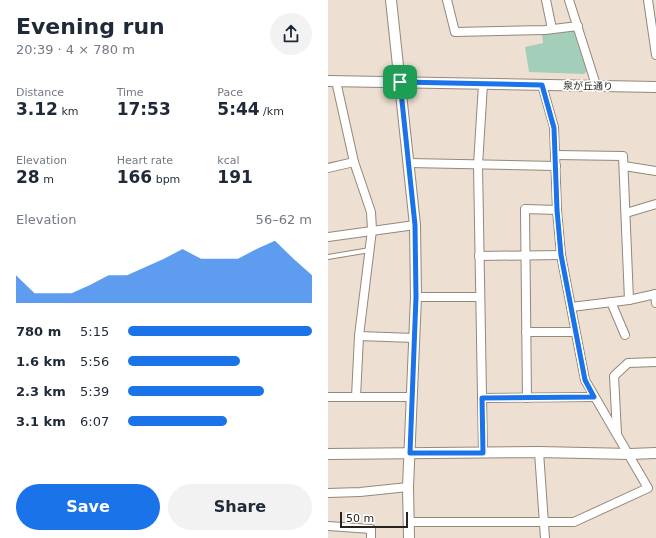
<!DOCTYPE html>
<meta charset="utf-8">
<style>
:root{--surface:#fff;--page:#f2f2f3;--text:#1f2937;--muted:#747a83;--accent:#1a73e8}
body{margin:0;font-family:"DejaVu Sans","Noto Sans JP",sans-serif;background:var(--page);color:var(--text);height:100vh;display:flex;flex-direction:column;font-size:15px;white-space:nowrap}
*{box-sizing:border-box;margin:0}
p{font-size:13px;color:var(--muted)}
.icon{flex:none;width:22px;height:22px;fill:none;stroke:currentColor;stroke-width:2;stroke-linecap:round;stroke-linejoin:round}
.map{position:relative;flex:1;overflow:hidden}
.details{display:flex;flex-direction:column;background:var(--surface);width:328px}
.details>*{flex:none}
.scale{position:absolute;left:12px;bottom:10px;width:68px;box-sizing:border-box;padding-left:4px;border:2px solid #28231e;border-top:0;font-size:11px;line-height:14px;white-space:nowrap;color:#28231e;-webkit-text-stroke:3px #fff;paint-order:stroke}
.pin{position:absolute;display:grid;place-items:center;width:34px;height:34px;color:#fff;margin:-17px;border-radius:8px;box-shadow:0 2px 6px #0006}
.round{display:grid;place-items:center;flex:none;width:42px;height:42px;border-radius:21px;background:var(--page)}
.summary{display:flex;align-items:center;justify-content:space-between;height:68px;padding:0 16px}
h1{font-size:22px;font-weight:700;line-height:30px}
.metrics{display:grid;grid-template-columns:repeat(3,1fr);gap:6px;height:68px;padding:4px 16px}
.metrics div{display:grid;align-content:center}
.metrics b{font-size:17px;font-weight:700}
.metrics small{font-size:11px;font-weight:400}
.metrics p{font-size:11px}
.chart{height:112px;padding:8px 16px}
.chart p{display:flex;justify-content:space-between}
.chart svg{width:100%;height:72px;margin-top:4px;fill:var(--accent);opacity:.7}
.cta{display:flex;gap:8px;margin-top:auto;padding:8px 16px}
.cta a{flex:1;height:46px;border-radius:24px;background:var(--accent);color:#fff;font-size:16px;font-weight:700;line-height:46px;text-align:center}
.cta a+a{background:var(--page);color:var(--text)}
ul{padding:0 16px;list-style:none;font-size:13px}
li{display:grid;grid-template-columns:64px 48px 1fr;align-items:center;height:30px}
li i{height:10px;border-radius:5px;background:var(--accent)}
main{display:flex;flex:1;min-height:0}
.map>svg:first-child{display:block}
</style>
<main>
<section class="details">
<div class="summary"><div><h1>Evening run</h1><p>20:39 · 4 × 780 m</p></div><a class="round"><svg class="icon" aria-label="share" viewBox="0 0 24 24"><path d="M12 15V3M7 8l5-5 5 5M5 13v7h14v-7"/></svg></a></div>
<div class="metrics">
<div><p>Distance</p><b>3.12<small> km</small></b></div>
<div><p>Time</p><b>17:53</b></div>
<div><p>Pace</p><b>5:44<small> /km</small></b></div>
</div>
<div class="metrics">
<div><p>Elevation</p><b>28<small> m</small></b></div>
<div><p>Heart rate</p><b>166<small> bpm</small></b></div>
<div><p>kcal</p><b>191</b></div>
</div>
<div class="chart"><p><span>Elevation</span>56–62 m</p>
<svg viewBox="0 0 160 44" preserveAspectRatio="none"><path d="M0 44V27L10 38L20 38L30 38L40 33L50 27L60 27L70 22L80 17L90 11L100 17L110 17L120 17L130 11L140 6L150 17L160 27V44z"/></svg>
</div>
<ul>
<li><b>780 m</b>5:15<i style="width:100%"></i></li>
<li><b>1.6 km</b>5:56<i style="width:61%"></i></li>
<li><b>2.3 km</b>5:39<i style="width:74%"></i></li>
<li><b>3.1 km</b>6:07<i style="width:54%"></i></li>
</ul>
<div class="cta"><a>Save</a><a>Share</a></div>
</section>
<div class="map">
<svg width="328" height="538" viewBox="0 0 328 538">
<rect width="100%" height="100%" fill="#eddfd1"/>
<path fill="#a3ceb9" d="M245,29L259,71L256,74L201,72L197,47L215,43L214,33Z"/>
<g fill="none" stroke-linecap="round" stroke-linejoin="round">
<defs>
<path id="service" d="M0,257L42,250"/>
<g id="minor">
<path d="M119,0L127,32L217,30L250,26"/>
<path d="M218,0L224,29"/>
<path d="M241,0L268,85"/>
<path d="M320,0L328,55"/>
<path d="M8,81L26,162L43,212L44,230L31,336L28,397"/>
<path d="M155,84L150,165L155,453"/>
<path d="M228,155L295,156L301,300"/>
<path d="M81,163L228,166"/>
<path d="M296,166L328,171"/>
<path d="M0,168L26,162"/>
<path d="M298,213L328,204"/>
<path d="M0,237L87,225"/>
<path d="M151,256L233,255"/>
<path d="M327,294L328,303"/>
<path d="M88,297H152"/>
<path d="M283,302L297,335"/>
<path d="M243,307L301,300L328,294"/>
<path d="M198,332H247"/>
<path d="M31,336L86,338"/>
<path d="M0,397H83"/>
<path d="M154,398L266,397"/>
<path d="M199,398L197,209L229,210"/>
<path d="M289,433L286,376L300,363L328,362"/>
<path d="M211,452L217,538"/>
<path d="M0,493L32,492L80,487"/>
<path d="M81,522H246L320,488L257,380L233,255L229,210L226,127L214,85"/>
<path d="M0,526L43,529V538"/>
</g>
<g id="tertiary">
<path d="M63,0L87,225L88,297L80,487L81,538"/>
<path d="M0,81L328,87"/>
<path d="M0,454L211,452L302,454L328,453"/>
</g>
</defs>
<use href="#service" stroke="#94887a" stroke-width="6"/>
<use href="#minor" stroke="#94887a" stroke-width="10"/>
<use href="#tertiary" stroke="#94887a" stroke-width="12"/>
<use href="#service" stroke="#fff" stroke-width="4"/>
<use href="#minor" stroke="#fff" stroke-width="8"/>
<use href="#tertiary" stroke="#fff" stroke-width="10"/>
</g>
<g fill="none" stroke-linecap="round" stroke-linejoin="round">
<defs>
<path id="route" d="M72,82L214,85L226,128L229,210L233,255L257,380L266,397L154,398L155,453H82L88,297L87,225Z"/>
</defs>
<use href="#route" stroke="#fff" stroke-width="8"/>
<use href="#route" stroke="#1a73e8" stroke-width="5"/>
</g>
<g text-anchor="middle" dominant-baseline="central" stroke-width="3.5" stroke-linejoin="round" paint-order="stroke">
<g font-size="10" fill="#28231e" stroke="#fff">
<text transform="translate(260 86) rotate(1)">泉が丘通り</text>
</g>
</g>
</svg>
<div class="scale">50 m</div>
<div class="pin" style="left:72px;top:82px;background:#1e9e55"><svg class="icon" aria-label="arrive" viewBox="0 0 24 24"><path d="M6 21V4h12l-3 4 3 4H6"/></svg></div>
</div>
</main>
